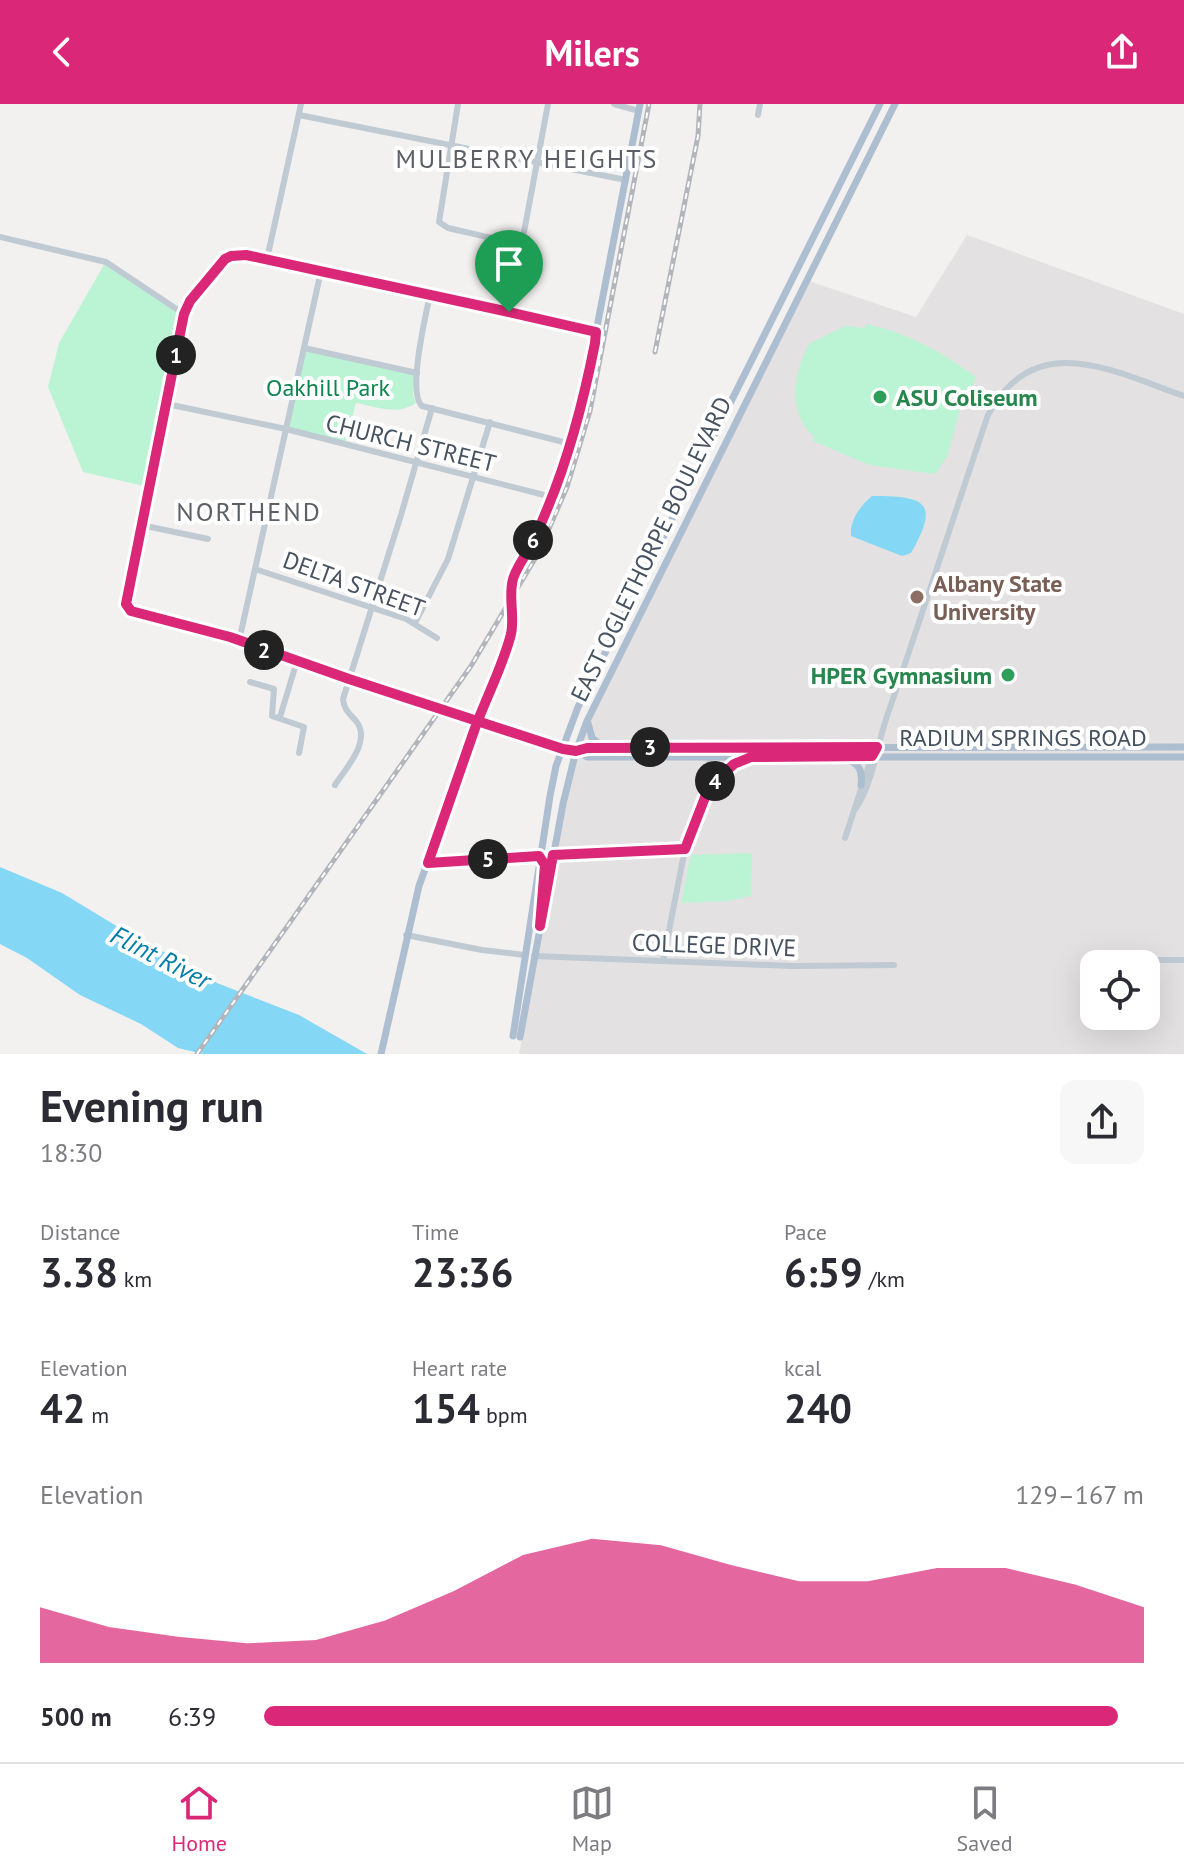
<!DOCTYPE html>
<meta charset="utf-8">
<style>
:root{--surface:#fff;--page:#f7f7f7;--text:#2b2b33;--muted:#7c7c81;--line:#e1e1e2;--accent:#db2777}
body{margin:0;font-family:"PT Sans",sans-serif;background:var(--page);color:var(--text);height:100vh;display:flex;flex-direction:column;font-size:30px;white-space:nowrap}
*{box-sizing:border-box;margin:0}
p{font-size:26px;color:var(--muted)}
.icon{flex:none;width:44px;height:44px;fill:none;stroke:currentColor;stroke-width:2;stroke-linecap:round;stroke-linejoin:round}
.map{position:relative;height:950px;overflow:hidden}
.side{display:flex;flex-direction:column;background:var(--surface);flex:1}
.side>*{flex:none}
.controls{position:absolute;left:1080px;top:846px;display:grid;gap:16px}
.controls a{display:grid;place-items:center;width:80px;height:80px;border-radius:16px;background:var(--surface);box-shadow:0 8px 32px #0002;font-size:40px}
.pin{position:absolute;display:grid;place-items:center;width:68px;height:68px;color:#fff;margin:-82px -34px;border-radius:50% 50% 50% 0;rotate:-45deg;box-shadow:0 0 8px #0007}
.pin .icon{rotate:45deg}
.km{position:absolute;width:40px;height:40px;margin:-20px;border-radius:50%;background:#222;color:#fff;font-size:22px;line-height:40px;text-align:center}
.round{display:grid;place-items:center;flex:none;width:84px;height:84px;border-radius:16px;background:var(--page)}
.summary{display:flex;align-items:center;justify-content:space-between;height:136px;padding:0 40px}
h1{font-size:44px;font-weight:700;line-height:60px}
.metrics{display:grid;grid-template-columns:repeat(3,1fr);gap:12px;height:136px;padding:8px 40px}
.metrics div{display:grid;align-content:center}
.metrics b{font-size:40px;font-weight:700}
.metrics small{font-size:22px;font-weight:400}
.metrics p{font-size:22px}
.chart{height:224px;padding:16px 40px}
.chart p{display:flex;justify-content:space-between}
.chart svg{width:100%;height:144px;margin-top:8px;fill:var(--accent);opacity:.7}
ul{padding:0 40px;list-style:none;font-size:26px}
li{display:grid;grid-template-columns:128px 96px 1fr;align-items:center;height:60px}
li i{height:20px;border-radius:10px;background:var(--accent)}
header{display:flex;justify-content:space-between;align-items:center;height:104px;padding:0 40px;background:var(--accent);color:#fff;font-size:36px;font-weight:700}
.tab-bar{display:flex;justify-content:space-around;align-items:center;height:112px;border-top:2px solid var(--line);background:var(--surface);font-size:22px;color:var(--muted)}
.tab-bar a{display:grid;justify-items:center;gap:4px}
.tab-bar .active{color:var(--accent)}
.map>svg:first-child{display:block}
</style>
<header><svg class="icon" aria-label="back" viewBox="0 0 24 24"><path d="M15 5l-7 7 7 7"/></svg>Milers<svg class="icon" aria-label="share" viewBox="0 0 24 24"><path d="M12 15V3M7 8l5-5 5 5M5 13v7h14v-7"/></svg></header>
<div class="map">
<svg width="1184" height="950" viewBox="0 0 1184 950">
<rect width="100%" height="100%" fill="#f3f0f0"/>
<path fill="#e4e1e2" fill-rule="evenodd" d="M967,131L1184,210V950H519L565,699L581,640L593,607L809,177L916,213ZM1094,860H1146V912H1094Z"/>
<g fill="#bbf4d4">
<path d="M105,159L183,210L148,383L83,368L48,283L59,239Z"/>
<path d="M866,220C908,229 942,248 976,273L963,305H960L947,353L935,370L869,361L813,337L814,333C787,307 793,271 809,240L845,222L865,224Z"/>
<path d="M304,244L415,270L413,291L416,299C397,312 377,303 356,299L345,340L287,324Z"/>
<path d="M752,749L751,792L728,797L681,799L691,751Z"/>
</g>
<g fill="#84d8f5">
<path d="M872,392C924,392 941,397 911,449L902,452L851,432C849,417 861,401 872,392Z"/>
<path d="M0,763L62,789L138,835L199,865L217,879L299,911L367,950H203L178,944L141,920L80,891L27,854L0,840Z"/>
</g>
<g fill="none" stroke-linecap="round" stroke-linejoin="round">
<g stroke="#c0cad3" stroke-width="6">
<path d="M458,0L439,118L448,124L522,141"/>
<path d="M614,0L639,7"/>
<path d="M299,11L626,76"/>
<path d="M758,11L760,0"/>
<path d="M0,133L106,158L184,210"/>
<path d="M267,155L301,0"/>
<path d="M430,190C426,211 407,288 422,302L571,340"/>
<path d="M509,208L548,0"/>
<path d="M304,244L417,269"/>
<path d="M167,300L286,325L552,393"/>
<path d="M141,421L208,435"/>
<path d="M255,465L406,515L437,534"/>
<path d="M415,519L448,455L490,318"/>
<path d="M239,537L321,167"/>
<path d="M250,578L274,585L272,612L304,623L299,649"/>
<path d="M280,613L297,557"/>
<path d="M478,617L230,533L127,504L126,496L184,210C190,194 222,153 238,151L430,190L596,228"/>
<path d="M335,681C346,664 372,637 356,617C349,609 344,606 343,595L401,411L432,304"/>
<path d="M856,704C873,679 877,641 887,612C922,512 954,411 988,311C1035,223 1114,268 1184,292"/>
<path d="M845,734L869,661"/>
<path d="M553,751L685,745"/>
<path d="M428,759L539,752"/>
<path d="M406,831L482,846L525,851"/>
<path d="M534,852L793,862L894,861"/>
<path d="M1132,856H1184"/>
<path d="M663,857L685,745L709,683L710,642"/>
</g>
<g stroke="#aebed1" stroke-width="7">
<path d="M478,617L576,647L587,653H1184"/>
<path d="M588,619L592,634L604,643"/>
<path d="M576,647L587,644L1184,643"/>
<path d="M844,654C859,659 863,666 861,681"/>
<path d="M709,683L726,665L748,655"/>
<path d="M539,752L545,761L542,788"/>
<path d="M513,932L550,692L556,662L578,603L880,0"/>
<path d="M520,933L563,700L576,647L587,617L895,0"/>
<path d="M381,950L419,782L511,527L513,475L555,387L580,311L640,0"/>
</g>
<defs>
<g id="rail">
<path d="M655,248L698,32L700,0"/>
<path d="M197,950L471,562L539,448L567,383L590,307L649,0"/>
</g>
</defs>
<use href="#rail" stroke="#b2b5bb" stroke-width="5"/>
<use href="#rail" stroke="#fff" stroke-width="2" stroke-dasharray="6" stroke-linecap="butt"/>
</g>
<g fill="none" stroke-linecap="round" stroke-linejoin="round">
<defs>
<path id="route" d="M509,208L246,151L231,152L225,155L190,197L184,210L126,500L131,507L230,533L349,575L563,645L576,647L587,644L877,643L872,652L751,653L734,660L709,683L685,745L553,751L540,822L545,761L539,752L428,759L474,627C485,596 503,562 511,530C515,512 508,493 513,475C516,465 522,457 527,448C535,434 542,418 548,403C570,350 584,295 595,239L596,228L509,208"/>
</defs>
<use href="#route" stroke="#fff" stroke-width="16"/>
<use href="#route" stroke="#db2777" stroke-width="10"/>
</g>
<g fill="#2e9e5b" stroke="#fff" stroke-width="3">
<circle cx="880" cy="293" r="8"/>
<circle cx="1008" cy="571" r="8"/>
</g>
<circle fill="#8d6e63" stroke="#fff" stroke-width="3" cx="917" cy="493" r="8"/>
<g text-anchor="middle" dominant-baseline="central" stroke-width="8" stroke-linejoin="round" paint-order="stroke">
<g font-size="24" fill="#0e844f" stroke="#fff">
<text x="328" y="283">Oakhill Park</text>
</g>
<g font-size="24" font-weight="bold" fill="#27864d" stroke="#fff" text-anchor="start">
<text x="896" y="293">ASU Coliseum</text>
<text x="992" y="571" text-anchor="end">HPER Gymnasium</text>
</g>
<g font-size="24" fill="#465260" stroke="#fff">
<text transform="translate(411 339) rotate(14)">CHURCH STREET</text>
<text transform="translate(651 445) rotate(-64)">EAST OGLETHORPE BOULEVARD</text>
<text transform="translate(354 480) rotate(20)">DELTA STREET</text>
<text x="1023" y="633">RADIUM SPRINGS ROAD</text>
<text transform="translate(714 841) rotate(2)">COLLEGE DRIVE</text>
</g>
<g font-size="24" font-weight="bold" fill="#785e54" stroke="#fff" text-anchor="start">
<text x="933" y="479">Albany State<tspan x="933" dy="28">University</tspan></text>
</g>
<g font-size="26" letter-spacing="2" fill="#5c6066" stroke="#fff">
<text x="527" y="54">MULBERRY HEIGHTS</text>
<text x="249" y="407">NORTHEND</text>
</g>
<g font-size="26" font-style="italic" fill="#027da8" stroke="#fff">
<text transform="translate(161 853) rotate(27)">Flint River</text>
</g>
</g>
</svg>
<div class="controls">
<a><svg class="icon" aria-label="locate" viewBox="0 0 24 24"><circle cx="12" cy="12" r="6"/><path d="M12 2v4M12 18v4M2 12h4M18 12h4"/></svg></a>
</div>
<div class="pin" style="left:509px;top:208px;background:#1e9e55"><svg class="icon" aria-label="arrive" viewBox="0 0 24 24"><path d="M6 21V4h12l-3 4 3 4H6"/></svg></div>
<b class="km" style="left:176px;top:251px">1</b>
<b class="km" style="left:264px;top:546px">2</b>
<b class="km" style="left:650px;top:643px">3</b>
<b class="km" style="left:715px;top:677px">4</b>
<b class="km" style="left:488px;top:755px">5</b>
<b class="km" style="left:533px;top:436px">6</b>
</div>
<section class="side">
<div class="summary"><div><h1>Evening run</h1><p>18:30</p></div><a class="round"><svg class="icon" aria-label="share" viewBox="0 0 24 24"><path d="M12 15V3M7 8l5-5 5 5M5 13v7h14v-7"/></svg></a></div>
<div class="metrics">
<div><p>Distance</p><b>3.38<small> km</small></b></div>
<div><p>Time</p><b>23:36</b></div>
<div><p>Pace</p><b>6:59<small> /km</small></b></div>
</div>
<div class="metrics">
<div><p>Elevation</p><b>42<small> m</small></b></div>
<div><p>Heart rate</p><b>154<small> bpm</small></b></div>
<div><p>kcal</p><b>240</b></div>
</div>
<div class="chart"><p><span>Elevation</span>129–167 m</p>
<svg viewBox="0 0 160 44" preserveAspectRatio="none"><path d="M0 44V27L10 33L20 36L30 38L40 37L50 31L60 22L70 11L80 6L90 8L100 14L110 19L120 19L130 15L140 15L150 20L160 27V44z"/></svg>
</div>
<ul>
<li><b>500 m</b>6:39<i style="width:97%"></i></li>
</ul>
</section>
<nav class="tab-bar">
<a class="active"><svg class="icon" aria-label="home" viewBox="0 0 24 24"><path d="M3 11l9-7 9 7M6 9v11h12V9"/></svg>Home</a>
<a><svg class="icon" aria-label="map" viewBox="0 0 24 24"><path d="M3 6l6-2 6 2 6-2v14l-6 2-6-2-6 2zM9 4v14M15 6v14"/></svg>Map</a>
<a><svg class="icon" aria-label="saved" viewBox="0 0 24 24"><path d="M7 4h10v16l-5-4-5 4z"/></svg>Saved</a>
</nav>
